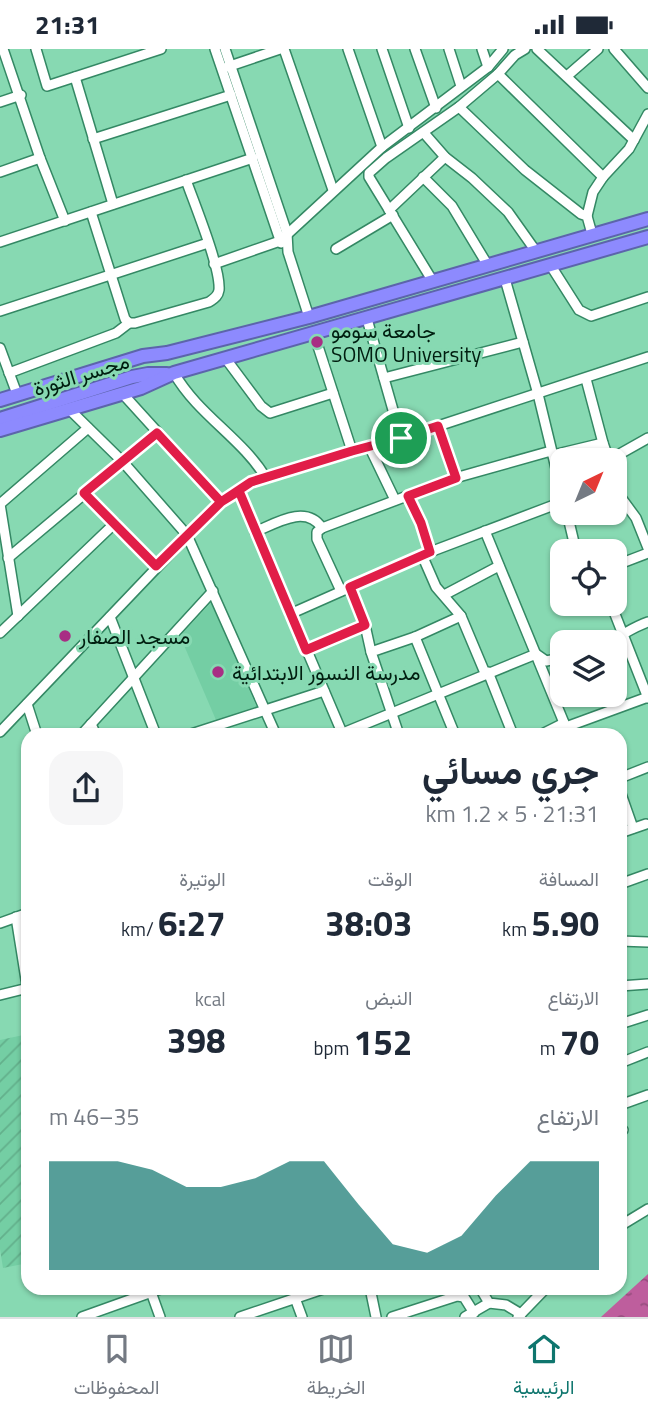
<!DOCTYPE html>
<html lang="ar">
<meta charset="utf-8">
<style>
:root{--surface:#fff;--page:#f6f6f7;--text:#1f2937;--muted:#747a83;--line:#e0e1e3;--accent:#0f766e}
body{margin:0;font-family:"Titillium Web",Vazirmatn,sans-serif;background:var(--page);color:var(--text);direction:rtl;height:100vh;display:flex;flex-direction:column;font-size:26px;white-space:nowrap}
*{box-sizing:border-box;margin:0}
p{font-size:23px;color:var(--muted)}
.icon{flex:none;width:38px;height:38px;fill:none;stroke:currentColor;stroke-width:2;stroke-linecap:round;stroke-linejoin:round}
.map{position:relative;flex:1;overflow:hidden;direction:ltr}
.side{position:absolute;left:21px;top:679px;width:606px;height:567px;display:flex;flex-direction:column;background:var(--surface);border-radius:21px;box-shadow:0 2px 5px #0004;direction:rtl}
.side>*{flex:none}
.needle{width:46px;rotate:43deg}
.controls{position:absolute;left:550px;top:399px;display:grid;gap:14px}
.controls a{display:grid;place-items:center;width:77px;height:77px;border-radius:14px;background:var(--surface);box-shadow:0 2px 5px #0004;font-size:35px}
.pin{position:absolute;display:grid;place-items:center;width:60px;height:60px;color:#fff;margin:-30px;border:4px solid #fff;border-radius:50%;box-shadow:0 2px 7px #0007}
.round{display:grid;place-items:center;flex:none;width:74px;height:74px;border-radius:21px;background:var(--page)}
.summary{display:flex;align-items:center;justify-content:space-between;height:119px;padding:0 28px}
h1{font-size:38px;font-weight:700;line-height:52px}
.stats{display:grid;grid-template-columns:repeat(3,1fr);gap:10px;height:119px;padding:7px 28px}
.stats div{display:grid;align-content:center}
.stats b{font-size:35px;font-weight:700}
.stats small{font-size:19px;font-weight:400}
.stats p{font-size:19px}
.chart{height:196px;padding:14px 28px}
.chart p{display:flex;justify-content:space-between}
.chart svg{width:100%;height:126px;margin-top:7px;fill:var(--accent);opacity:.7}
.status{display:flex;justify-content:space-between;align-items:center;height:49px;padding:0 35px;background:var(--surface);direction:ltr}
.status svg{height:19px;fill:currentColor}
.tab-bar{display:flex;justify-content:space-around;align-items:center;height:98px;border-top:2px solid var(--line);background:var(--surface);font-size:19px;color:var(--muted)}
.tab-bar a{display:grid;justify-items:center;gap:4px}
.tab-bar .selected{color:var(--accent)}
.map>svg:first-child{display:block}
</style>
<div class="status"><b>21:31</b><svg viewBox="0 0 49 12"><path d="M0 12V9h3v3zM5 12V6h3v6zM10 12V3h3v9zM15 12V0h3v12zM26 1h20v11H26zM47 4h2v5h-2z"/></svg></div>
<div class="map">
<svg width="648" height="1268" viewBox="0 0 648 1268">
<defs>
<pattern id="industrial-furrows" width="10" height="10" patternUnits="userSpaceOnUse" patternTransform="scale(1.75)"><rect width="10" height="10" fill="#74cea4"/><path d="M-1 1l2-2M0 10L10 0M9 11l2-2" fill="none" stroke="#63b08c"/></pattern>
<pattern id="water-ripples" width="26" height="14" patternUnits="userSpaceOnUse" patternTransform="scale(1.75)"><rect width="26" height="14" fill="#be5e9d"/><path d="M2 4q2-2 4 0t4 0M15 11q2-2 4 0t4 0" fill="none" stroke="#984d7f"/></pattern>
</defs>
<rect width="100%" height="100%" fill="#87d9b2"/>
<path fill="#74cea4" d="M211,554L257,659L216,671L180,587Z"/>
<path fill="url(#industrial-furrows)" d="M28,985V1214L3,1219L0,1200V991Z"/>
<path fill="url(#water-ripples)" d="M648,1225V1268H601Z"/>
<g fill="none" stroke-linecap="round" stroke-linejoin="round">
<defs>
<g id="minor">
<path d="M3,0L40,109L65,172"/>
<path d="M36,0L47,37L161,0"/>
<path d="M215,0L281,194"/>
<path d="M225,0L287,184L288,203L309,268"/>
<path d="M284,0L333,141"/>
<path d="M348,0L382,98"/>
<path d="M382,0L409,79"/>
<path d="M415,0L436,59"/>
<path d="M449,0L461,37"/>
<path d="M482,0L488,18"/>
<path d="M537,0L634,91"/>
<path d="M614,0L648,39"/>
<path d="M227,18L280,0"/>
<path d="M498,25L603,128"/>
<path d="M567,27L598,0"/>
<path d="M75,28L113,155"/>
<path d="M0,53L21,46"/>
<path d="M459,58L525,121L581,165L587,167L592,185"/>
<path d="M424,84L445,108L472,129L508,163L535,201"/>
<path d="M93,90L231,46"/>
<path d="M0,123L40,109"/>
<path d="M423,128L452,157L487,215"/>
<path d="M389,161L445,108"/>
<path d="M91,163L125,270L129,274"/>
<path d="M587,167L593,143L603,128L629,100L648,65"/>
<path d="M0,193L253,109"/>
<path d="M336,200L393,166"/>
<path d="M214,215L280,192L382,98L488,18L503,0"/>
<path d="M551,217L579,261L591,267L648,248"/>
<path d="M505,230L538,345L562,444"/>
<path d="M432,231L369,128V124L386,109L459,58L498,25L515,6L525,0"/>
<path d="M0,262L208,194"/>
<path d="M367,270L401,389"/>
<path d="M314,285L352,402"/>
<path d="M0,299L17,345"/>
<path d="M226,310L261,357L270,364L333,344"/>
<path d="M9,324L116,284L129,274H135L209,253C213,250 218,248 219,241C221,219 194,154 186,131"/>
<path d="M174,324C198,366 242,389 266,429"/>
<path d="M384,329L523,293"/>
<path d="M586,330L603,394"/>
<path d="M122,344L221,453"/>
<path d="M69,360L123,413L187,486L276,686"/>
<path d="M438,377L455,429"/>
<path d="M369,397L395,451"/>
<path d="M553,406L603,394L609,411"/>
<path d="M609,411L648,389"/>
<path d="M614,439L636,469L648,499"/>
<path d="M239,442L343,686"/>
<path d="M84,444L156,517"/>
<path d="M408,447L421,474L430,503"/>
<path d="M567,464L576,502"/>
<path d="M485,482L569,686"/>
<path d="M255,483C276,474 306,455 322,479"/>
<path d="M422,506L436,538L461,567L485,624"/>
<path d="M8,509L157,384"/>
<path d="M614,517L648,504"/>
<path d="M350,539L365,576L371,603"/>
<path d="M341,542L317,490V483L322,479L455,429L551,402"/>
<path d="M444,546L499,517"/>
<path d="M611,555L648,649"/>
<path d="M290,565L430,503L562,453"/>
<path d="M18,567L0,455L88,379"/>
<path d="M110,568L156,686"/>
<path d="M0,584L115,474"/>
<path d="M415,588L455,686"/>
<path d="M607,593C622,587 633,578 648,573"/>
<path d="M306,601L365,576"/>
<path d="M488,623L513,686"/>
<path d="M27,655L37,686"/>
<path d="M91,675L96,686"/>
<path d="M566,678L648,648"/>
<path d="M0,683L206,467L221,453L251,433L438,377L648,308"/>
<path d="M343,684L536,605L546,612L562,609"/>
<path d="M81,686L213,542"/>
<path d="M188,686L324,642"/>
<path d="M399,686L371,603L415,588L461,567"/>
<path d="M540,686L564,674"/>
<path d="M620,729L648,718"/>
<path d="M620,742L633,779"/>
<path d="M620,784L646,775"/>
<path d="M620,835L648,825"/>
<path d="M620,854V835"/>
<path d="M16,868L28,943"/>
<path d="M0,874L28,864"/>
<path d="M620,892L648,893"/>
<path d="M620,937L648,935"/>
<path d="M0,946L28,939"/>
<path d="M620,975L648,966"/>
<path d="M620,1014L648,1003"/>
<path d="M620,1056L648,1046"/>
<path d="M620,1082L623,1081"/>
<path d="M620,1177L648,1160"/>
<path d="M370,1239L376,1268"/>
<path d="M480,1239L489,1254L506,1256L521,1265"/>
<path d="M151,1243L160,1268"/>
<path d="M295,1249L302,1268"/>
<path d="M82,1268L163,1239"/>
<path d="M240,1268L326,1239"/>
<path d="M392,1268L457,1247L464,1248L474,1264"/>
<path d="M465,1268L489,1254"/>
<path d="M518,1268L546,1239"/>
</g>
<g id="highway">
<path d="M0,351L143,307L167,304L309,268L648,170"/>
<path d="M0,370L132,328L148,325H167"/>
<path d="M0,381L141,339L174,324L648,188"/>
</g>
</defs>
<use href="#minor" stroke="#348864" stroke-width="12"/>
<use href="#highway" stroke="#5c64ab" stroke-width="16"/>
<use href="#minor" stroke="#fff" stroke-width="9"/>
<use href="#highway" stroke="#8d8afe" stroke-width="12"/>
</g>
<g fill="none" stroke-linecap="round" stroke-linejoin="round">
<defs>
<path id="route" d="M401,389L352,402L251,433L221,453L156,517L84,444L157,384L221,453L239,442L306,601L365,576L350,538L430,503L421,474L408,447L456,429L438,377L401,389"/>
</defs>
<use href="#route" stroke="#fff" stroke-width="14"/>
<use href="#route" stroke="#e11d48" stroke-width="9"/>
</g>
<g fill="#a82e84" stroke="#87d9b2" stroke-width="2.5">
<circle cx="317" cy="293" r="7"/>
<circle cx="65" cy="587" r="7"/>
<circle cx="218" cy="623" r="7"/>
</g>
<g text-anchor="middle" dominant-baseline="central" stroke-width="6" stroke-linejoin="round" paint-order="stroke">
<g font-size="21" fill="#001e10" stroke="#87d9b2" text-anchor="start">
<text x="331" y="281">جامعة سومو<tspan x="331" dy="24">SOMO University</tspan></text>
<text x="79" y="587">مسجد الصفار</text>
<text x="232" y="623">مدرسة النسور الابتدائية</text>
</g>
<g font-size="21" fill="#001e10" stroke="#87d9b2">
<text transform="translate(81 325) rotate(-17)">مجسر الثورة</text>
</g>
</g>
</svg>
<div class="controls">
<a><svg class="needle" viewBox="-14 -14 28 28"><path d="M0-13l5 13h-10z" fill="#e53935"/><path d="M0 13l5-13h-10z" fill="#747a83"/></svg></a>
<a><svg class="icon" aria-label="locate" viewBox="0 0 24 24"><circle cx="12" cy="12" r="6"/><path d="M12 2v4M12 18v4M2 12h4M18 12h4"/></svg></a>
<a><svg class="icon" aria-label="layers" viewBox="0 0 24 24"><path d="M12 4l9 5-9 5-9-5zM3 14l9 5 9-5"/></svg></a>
</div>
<div class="pin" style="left:401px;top:389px;background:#1e9e55"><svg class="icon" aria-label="arrive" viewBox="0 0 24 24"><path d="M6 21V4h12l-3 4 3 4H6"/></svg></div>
<section class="side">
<div class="summary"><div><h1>جري مسائي</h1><p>21:31 · 5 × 1.2 km</p></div><a class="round"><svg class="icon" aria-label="share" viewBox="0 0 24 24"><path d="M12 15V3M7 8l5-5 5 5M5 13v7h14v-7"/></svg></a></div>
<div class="stats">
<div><p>المسافة</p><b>5.90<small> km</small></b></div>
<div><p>الوقت</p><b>38:03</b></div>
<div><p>الوتيرة</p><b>6:27<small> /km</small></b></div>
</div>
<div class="stats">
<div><p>الارتفاع</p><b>70<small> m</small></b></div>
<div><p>النبض</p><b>152<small> bpm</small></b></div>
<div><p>kcal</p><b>398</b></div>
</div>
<div class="chart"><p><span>الارتفاع</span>35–46 m</p>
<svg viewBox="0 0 160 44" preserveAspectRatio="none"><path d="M0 44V6L10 6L20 6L30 9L40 15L50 15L60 12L70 6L80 6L90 21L100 35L110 38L120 32L130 18L140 6L150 6L160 6V44z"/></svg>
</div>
</section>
</div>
<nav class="tab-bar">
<a class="selected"><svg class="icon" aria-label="home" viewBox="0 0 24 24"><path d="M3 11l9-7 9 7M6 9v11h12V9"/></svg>الرئيسية</a>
<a><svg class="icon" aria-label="map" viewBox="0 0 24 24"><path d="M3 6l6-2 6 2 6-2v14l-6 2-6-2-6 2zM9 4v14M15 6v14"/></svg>الخريطة</a>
<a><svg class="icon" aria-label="saved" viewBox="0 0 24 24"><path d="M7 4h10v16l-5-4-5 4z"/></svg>المحفوظات</a>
</nav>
